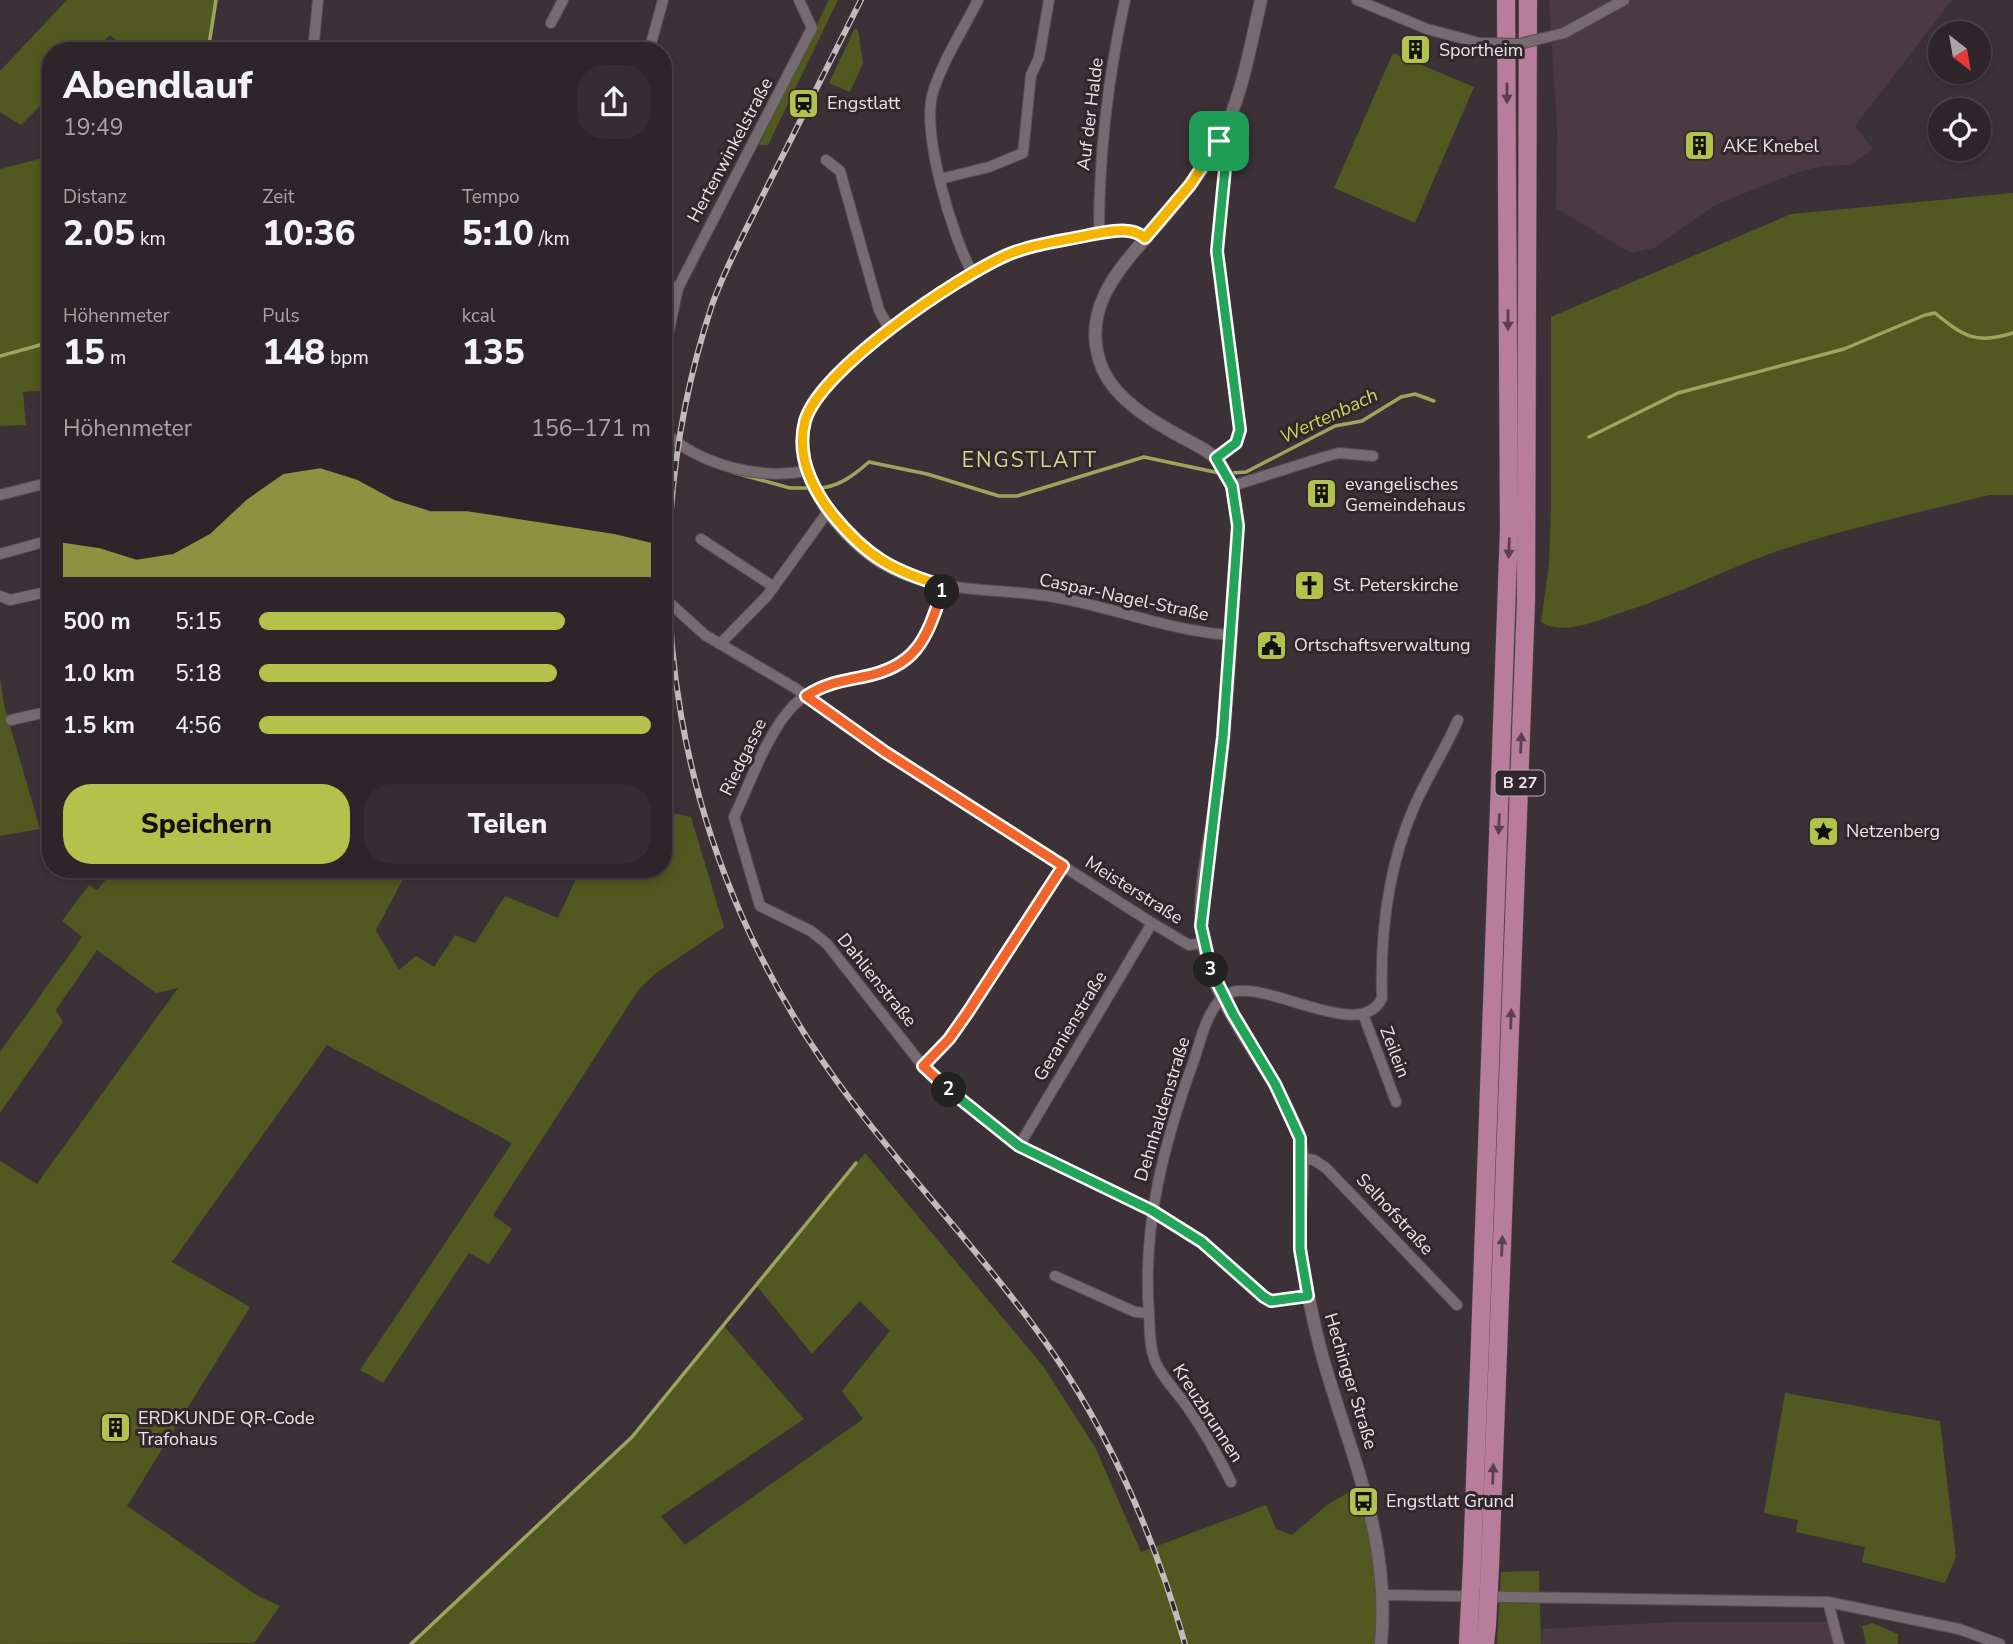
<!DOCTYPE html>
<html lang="de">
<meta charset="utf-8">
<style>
:root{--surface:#2d2529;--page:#352d31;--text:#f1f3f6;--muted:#a7a5a8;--line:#484246;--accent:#b3c24b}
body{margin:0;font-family:"Nunito Sans",sans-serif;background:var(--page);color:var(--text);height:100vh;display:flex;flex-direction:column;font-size:26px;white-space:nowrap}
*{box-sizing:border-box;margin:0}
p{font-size:23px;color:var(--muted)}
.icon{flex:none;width:38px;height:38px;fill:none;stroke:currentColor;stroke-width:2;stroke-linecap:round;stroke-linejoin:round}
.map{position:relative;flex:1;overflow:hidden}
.drawer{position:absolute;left:42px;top:42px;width:630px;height:836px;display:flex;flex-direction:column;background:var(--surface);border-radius:28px;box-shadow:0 4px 10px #0003,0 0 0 2px var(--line)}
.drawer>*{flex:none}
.needle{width:46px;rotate:149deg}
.tools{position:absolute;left:1928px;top:21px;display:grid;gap:14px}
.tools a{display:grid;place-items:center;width:63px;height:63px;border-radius:50%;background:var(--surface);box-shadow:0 4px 10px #0003,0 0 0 2px var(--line);font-size:35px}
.pin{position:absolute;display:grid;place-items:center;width:60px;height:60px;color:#fff;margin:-30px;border-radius:14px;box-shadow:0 4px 10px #0006}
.km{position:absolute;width:35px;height:35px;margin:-18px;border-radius:50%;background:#222;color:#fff;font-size:19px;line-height:35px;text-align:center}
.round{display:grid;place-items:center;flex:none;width:74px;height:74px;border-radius:28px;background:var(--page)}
.overview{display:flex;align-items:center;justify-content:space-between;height:119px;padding:0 21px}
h1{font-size:38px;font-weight:800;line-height:52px}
.stats{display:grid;grid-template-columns:repeat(3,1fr);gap:10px;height:119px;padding:7px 21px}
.stats div{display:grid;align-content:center}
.stats b{font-size:35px;font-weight:800}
.stats small{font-size:19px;font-weight:400}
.stats p{font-size:19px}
.chart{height:196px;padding:14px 21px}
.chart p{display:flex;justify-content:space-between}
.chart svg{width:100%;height:126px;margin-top:7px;fill:var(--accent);opacity:.7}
.action{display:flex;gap:14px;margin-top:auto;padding:14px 21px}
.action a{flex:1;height:80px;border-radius:28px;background:var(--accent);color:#111;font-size:28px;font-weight:800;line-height:80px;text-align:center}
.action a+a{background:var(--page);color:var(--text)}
ul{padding:0 21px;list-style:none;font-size:23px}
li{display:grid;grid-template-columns:112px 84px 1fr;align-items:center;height:52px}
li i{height:18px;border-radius:9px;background:var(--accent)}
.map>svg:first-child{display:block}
</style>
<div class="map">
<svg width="2013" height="1644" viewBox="0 0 2013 1644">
<rect width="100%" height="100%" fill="#3c3137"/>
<g fill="#4b3a42">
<path d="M1549,0H1952L1855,126L1873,149L1851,165L1821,166L1796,173L1715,205L1654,248L1631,253L1556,208L1557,128Z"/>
<path d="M1672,1622H1833L1839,1644H1541L1543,1629Z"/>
</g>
<g fill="#515820">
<path d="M67,0H216L208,51H129L110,35L95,51H51V95L21,125L0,112V71Z"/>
<path d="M829,0H838L768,145H759Z"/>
<path d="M855,28L858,30L863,63L850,92L829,83Z"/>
<path d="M1393,53L1474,87L1415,223L1334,188Z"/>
<path d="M51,156V390L23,392L26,425L0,426V169Z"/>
<path d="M2013,193V495H1989C1917,513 1843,529 1772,553C1722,571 1674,596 1623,612C1600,619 1564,637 1541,622L1549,564L1551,505V317L1791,214Z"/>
<path d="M0,678L4,705L40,829L0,836Z"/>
<path d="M663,811L691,817L724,927L656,973L639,989L493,1215L512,1229L489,1264L469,1253L383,1383L360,1370L512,1143L327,1045L172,1262L250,1307L127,1506L258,1596L280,1606L254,1643L0,1644V1161L37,1184L178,988L156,993L97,950L56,1010L63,1022L0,1113V1052L82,937L62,921L89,885L97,890L114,870H408L376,930L399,970L416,956L434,967L455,935L475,943L505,896L558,918L580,870H663Z"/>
<path d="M865,1153L1043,1366L1095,1447L1141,1552L1266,1505L1276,1529L1292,1535L1327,1505L1364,1483L1370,1505L1381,1644H411L632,1437L724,1326L804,1419L661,1516L685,1545L863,1419L842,1391L890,1331L860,1301L812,1354L757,1286Z"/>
<path d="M1785,1393L1940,1421L1956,1557L1945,1583L1862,1562L1865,1547L1796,1532L1798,1520L1764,1513Z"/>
<path d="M1539,1571L1541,1644H1497L1501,1572Z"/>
<path d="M1872,1623L1898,1634V1644H1866L1862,1626Z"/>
</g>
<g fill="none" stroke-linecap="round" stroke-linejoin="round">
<g stroke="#9ea45e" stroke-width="3.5">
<path d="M208,51L216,0"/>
<path d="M0,356L51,342"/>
<path d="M1589,437L1678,393L1844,349L1925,315L1935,313C1963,336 1976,345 2013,333"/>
<path d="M732,472L790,488H810"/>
<path d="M1231,473L1246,472L1335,426L1362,421L1401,397L1415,394L1434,401"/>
<path d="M817,488C838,488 854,475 869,462L927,474L999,496H1017L1144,457L1224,474"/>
<path d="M411,1644L632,1437L856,1163"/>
</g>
<defs>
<g id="minor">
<path d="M1357,0L1427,29L1480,43"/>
<path d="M551,23L563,0"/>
<path d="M1564,33L1624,0"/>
<path d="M313,51L318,0"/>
<path d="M649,51L663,0"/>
<path d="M826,160L840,171L879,310L890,330"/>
<path d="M940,179L989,167L1023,153L1031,75L1039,58L1049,0"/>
<path d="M1099,233C1099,155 1108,77 1125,0"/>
<path d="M1145,238L1133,230C1091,234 1047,239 1008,255C958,276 827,365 807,415C786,468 835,534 879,562C932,595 995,587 1054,597C1113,607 1170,631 1230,635"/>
<path d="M973,274C952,237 921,132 933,92C943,60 963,30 978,0"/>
<path d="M663,282L678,288"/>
<path d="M663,359L678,288L812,28L799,0"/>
<path d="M663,431C700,465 758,480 806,471"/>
<path d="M1216,458L1236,443L1240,430L1217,251L1227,148L1219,141"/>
<path d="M1232,486L1324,457L1339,453L1373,456"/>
<path d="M0,495L51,482"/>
<path d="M701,539L774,587"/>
<path d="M0,554L51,540"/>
<path d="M944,586C937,607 931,632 917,650C887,689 833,668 794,705C768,731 750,783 734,817L760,906L811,931L827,944L930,1075L973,1110L1019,1146L1151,1210L1202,1242L1271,1301L1309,1296"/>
<path d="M0,596L10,600L51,591"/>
<path d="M663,597L705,635L795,688L885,752L1152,923L1189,945L1203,943"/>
<path d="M720,644L767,596L829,510"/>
<path d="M11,720L51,711"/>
<path d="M458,870H479"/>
<path d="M1363,1014L1396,1102"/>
<path d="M923,1066L949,1039L968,1011L1063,866"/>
<path d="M1019,1146L1152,923"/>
<path d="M1301,1158L1314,1160L1326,1168L1457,1305"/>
<path d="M1055,1276L1135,1312L1149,1313"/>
<path d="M1231,1482C1218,1456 1205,1432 1188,1408C1178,1393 1162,1378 1155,1361C1149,1346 1150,1329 1149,1314C1142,1225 1164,1143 1194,1060C1201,1039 1206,1014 1222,998C1251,967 1360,1048 1382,998C1380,933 1388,867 1414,807C1427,777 1445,750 1458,720"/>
<path d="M1384,1595L1828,1602L1959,1629L2000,1644"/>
<path d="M1828,1602L1839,1644"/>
</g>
<path id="tertiary" d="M1261,0C1250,47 1242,98 1219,142C1205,168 1185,192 1166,215C1128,260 1075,305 1103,370C1117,401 1154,422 1183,438C1194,444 1210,451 1218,461C1233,479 1236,503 1238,526C1232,610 1229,696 1219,780C1213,830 1195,893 1203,942C1215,1012 1274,1067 1298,1133C1309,1164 1295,1219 1301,1255C1307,1291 1314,1327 1324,1362C1352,1459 1391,1540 1381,1644"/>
<g id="trunk">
<path d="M1472,1566L1509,529L1506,0"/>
<path d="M1490,1566L1526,600L1528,0"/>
<path d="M1468,1644L1469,1623"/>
<path d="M1485,1644L1487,1624"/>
</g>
</defs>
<use href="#minor" stroke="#574e53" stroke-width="12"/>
<use href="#tertiary" stroke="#574e53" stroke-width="14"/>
<use href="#trunk" stroke="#574e53" stroke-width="19"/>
<use href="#minor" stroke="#776b71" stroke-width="10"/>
<use href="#tertiary" stroke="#776b71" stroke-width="12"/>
<use href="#trunk" stroke="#b87c9c" stroke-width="18"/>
<defs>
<path id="rail" d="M861,0C828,65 795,131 762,197C745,232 725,268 712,305C622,577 675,867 847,1095C913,1183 990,1262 1053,1353C1113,1440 1156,1543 1185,1644"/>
</defs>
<use href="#rail" stroke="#c2bbbe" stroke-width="6"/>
<use href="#rail" stroke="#32272d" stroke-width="3.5" stroke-dasharray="10" stroke-linecap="butt"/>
<defs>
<path id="minor-bridge" d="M1480,43L1519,44L1564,33"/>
<g id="trunk-bridge">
<path d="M1469,1623L1472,1566"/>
<path d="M1487,1624L1490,1566"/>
</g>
</defs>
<use href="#minor-bridge" stroke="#574e53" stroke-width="12" stroke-linecap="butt"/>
<use href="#trunk-bridge" stroke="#574e53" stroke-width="19" stroke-linecap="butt"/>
<use href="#minor-bridge" stroke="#776b71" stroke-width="10"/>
<use href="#trunk-bridge" stroke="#b87c9c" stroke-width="18"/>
</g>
<defs><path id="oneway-solid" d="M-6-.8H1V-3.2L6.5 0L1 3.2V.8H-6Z" transform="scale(1.75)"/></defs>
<g fill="#5a404e">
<use href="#oneway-solid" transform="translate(1507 93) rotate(90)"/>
<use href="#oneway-solid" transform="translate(1508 320) rotate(90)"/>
<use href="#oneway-solid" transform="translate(1509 548) rotate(92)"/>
<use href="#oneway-solid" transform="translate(1521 743) rotate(-88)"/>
<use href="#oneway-solid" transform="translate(1499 824) rotate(92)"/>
<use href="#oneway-solid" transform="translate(1511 1019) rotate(-88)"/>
<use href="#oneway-solid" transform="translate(1502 1246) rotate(-88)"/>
<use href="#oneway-solid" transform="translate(1493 1474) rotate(-88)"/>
</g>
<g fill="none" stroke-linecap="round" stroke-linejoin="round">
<defs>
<path id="split-1" d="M942,592L944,586C892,571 866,556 832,514C811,487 796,455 805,421C820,369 957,277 1007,255C1033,244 1062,241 1089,235C1107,232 1131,225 1145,238L1190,185L1219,141"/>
<path id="split-2" d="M942,592C926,640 916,667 862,677C841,681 824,684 806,696L885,752L1063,866L968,1012L949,1039L923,1066L949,1090"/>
<path id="split-3" d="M949,1090L1019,1146L1151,1210L1202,1242L1264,1297L1271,1301L1308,1296L1300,1249V1138L1275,1084L1233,1014L1211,970"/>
<path id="split-4" d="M1211,970L1201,926L1223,737L1238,526L1232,486L1216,458L1236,443L1240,430L1217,251L1227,148L1219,141"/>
</defs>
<use href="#split-1" stroke="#fff" stroke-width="14"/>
<use href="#split-2" stroke="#fff" stroke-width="14"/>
<use href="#split-3" stroke="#fff" stroke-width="14"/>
<use href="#split-4" stroke="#fff" stroke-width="14"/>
<use href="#split-1" stroke="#f5b400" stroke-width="9"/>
<use href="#split-2" stroke="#f0652b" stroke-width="9"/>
<use href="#split-3" stroke="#22a559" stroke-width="9"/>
<use href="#split-4" stroke="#22a559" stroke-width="9"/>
</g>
<defs>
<symbol id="building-square" viewBox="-11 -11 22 22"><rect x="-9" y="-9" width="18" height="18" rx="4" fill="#b3c24b" stroke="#32272d"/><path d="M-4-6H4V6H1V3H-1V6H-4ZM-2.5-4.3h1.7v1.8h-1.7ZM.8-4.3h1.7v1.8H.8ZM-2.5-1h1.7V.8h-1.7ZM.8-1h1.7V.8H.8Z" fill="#111"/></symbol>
<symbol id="station-square" viewBox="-11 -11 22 22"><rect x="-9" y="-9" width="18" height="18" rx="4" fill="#b3c24b" stroke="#32272d"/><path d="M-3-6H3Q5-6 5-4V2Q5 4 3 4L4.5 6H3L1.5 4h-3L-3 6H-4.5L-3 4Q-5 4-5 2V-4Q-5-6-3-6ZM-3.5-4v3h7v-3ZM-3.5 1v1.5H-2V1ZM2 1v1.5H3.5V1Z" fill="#111"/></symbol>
<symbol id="church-square" viewBox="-11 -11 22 22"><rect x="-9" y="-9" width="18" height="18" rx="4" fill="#b3c24b" stroke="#32272d"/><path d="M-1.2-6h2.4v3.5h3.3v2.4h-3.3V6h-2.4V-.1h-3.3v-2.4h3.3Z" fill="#111"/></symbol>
<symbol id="civic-square" viewBox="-11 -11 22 22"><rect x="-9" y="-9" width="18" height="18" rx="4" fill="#b3c24b" stroke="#32272d"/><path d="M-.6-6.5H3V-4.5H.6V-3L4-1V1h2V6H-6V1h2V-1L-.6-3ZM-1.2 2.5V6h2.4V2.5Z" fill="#111"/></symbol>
<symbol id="sight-square" viewBox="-11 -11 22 22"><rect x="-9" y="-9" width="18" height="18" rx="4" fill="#b3c24b" stroke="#32272d"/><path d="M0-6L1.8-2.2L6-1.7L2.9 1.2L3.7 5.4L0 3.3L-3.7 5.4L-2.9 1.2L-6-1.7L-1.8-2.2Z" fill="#111"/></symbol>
<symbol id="bus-square" viewBox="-11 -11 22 22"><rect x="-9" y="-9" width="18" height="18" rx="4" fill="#b3c24b" stroke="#32272d"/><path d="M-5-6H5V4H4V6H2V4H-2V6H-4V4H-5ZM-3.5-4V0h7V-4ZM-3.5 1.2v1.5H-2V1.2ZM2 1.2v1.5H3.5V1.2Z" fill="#111"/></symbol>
</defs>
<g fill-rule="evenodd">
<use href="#building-square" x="1398" y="32" width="35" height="35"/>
<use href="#station-square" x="786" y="86" width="35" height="35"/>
<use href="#building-square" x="1682" y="128" width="35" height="35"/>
<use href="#building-square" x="1304" y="476" width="35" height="35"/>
<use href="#church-square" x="1292" y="568" width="35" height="35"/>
<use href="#civic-square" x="1254" y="628" width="35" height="35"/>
<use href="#sight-square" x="1806" y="814" width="35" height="35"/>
<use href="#building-square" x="98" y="1410" width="35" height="35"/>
<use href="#bus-square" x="1346" y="1484" width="35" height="35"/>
</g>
<g text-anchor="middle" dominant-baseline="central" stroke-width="6" stroke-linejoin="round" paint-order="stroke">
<rect fill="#32272d" stroke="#b4acb0" stroke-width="2" x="1495.5" y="770.5" width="49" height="25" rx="5"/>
<g font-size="16" font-weight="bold" fill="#ece5e8">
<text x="1520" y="783">B 27</text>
</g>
<g font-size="18" fill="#ece5e8" stroke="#32272d" text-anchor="start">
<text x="1439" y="50">Sportheim</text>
<text x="827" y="103">Engstlatt</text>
<text x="1723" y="146">AKE Knebel</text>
<text x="1345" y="484">evangelisches<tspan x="1345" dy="21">Gemeindehaus</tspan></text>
<text x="1333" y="585">St. Peterskirche</text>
<text x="1294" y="645">Ortschaftsverwaltung</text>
<text x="1846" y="831">Netzenberg</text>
<text x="138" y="1418">ERDKUNDE QR-Code<tspan x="138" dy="21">Trafohaus</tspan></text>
<text x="1386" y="1501">Engstlatt Grund</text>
</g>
<g font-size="18" fill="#ece5e8" stroke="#32272d">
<text transform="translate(1090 114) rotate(-83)">Auf der Halde</text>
<text transform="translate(730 150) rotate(-62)">Hertenwinkelstraße</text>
<text transform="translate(1124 597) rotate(12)">Caspar-Nagel-Straße</text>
<text transform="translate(743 757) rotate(-64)">Riedgasse</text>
<text transform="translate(1134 890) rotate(32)">Meisterstraße</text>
<text transform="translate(877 980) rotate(51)">Dahlienstraße</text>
<text transform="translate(1070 1026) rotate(-59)">Geranienstraße</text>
<text transform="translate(1395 1052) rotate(69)">Zeilein</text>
<text transform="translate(1162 1109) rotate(-73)">Dehnhaldenstraße</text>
<text transform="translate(1395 1214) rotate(47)">Selhofstraße</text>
<text transform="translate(1351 1381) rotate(73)">Hechinger Straße</text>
<text transform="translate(1208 1413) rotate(57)">Kreuzbrunnen</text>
</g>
<g font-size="19" font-style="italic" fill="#c7d858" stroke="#32272d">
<text transform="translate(1329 416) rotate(-25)">Wertenbach</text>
</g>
<g font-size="21" letter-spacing="2" fill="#ceda8d" stroke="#32272d">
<text x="1030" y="460">ENGSTLATT</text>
</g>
</g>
</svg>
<div class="tools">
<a><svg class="needle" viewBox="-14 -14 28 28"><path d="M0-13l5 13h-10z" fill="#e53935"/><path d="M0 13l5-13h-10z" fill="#a7a5a8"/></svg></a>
<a><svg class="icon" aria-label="locate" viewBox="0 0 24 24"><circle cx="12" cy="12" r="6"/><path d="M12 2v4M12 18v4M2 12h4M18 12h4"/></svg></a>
</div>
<div class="pin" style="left:1219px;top:141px;background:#1e9e55"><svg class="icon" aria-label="arrive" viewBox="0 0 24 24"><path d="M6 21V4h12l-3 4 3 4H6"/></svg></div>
<b class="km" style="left:942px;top:592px">1</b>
<b class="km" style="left:949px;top:1090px">2</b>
<b class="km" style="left:1211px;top:970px">3</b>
<section class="drawer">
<div class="overview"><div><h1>Abendlauf</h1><p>19:49</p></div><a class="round"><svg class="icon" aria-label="share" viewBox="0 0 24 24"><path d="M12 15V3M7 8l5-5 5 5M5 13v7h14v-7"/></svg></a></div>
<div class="stats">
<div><p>Distanz</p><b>2.05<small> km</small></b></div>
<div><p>Zeit</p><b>10:36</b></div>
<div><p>Tempo</p><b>5:10<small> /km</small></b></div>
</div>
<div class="stats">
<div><p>Höhenmeter</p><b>15<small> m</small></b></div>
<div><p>Puls</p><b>148<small> bpm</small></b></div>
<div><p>kcal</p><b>135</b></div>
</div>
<div class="chart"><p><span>Höhenmeter</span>156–171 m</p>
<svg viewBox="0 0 160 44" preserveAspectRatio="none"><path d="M0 44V32L10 34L20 38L30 36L40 29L50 17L60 8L70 6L80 10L90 17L100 21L110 21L120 23L130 25L140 27L150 29L160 32V44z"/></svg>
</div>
<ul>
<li><b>500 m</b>5:15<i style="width:78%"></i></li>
<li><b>1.0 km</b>5:18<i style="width:76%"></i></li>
<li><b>1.5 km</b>4:56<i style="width:100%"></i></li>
</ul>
<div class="action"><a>Speichern</a><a>Teilen</a></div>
</section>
</div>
